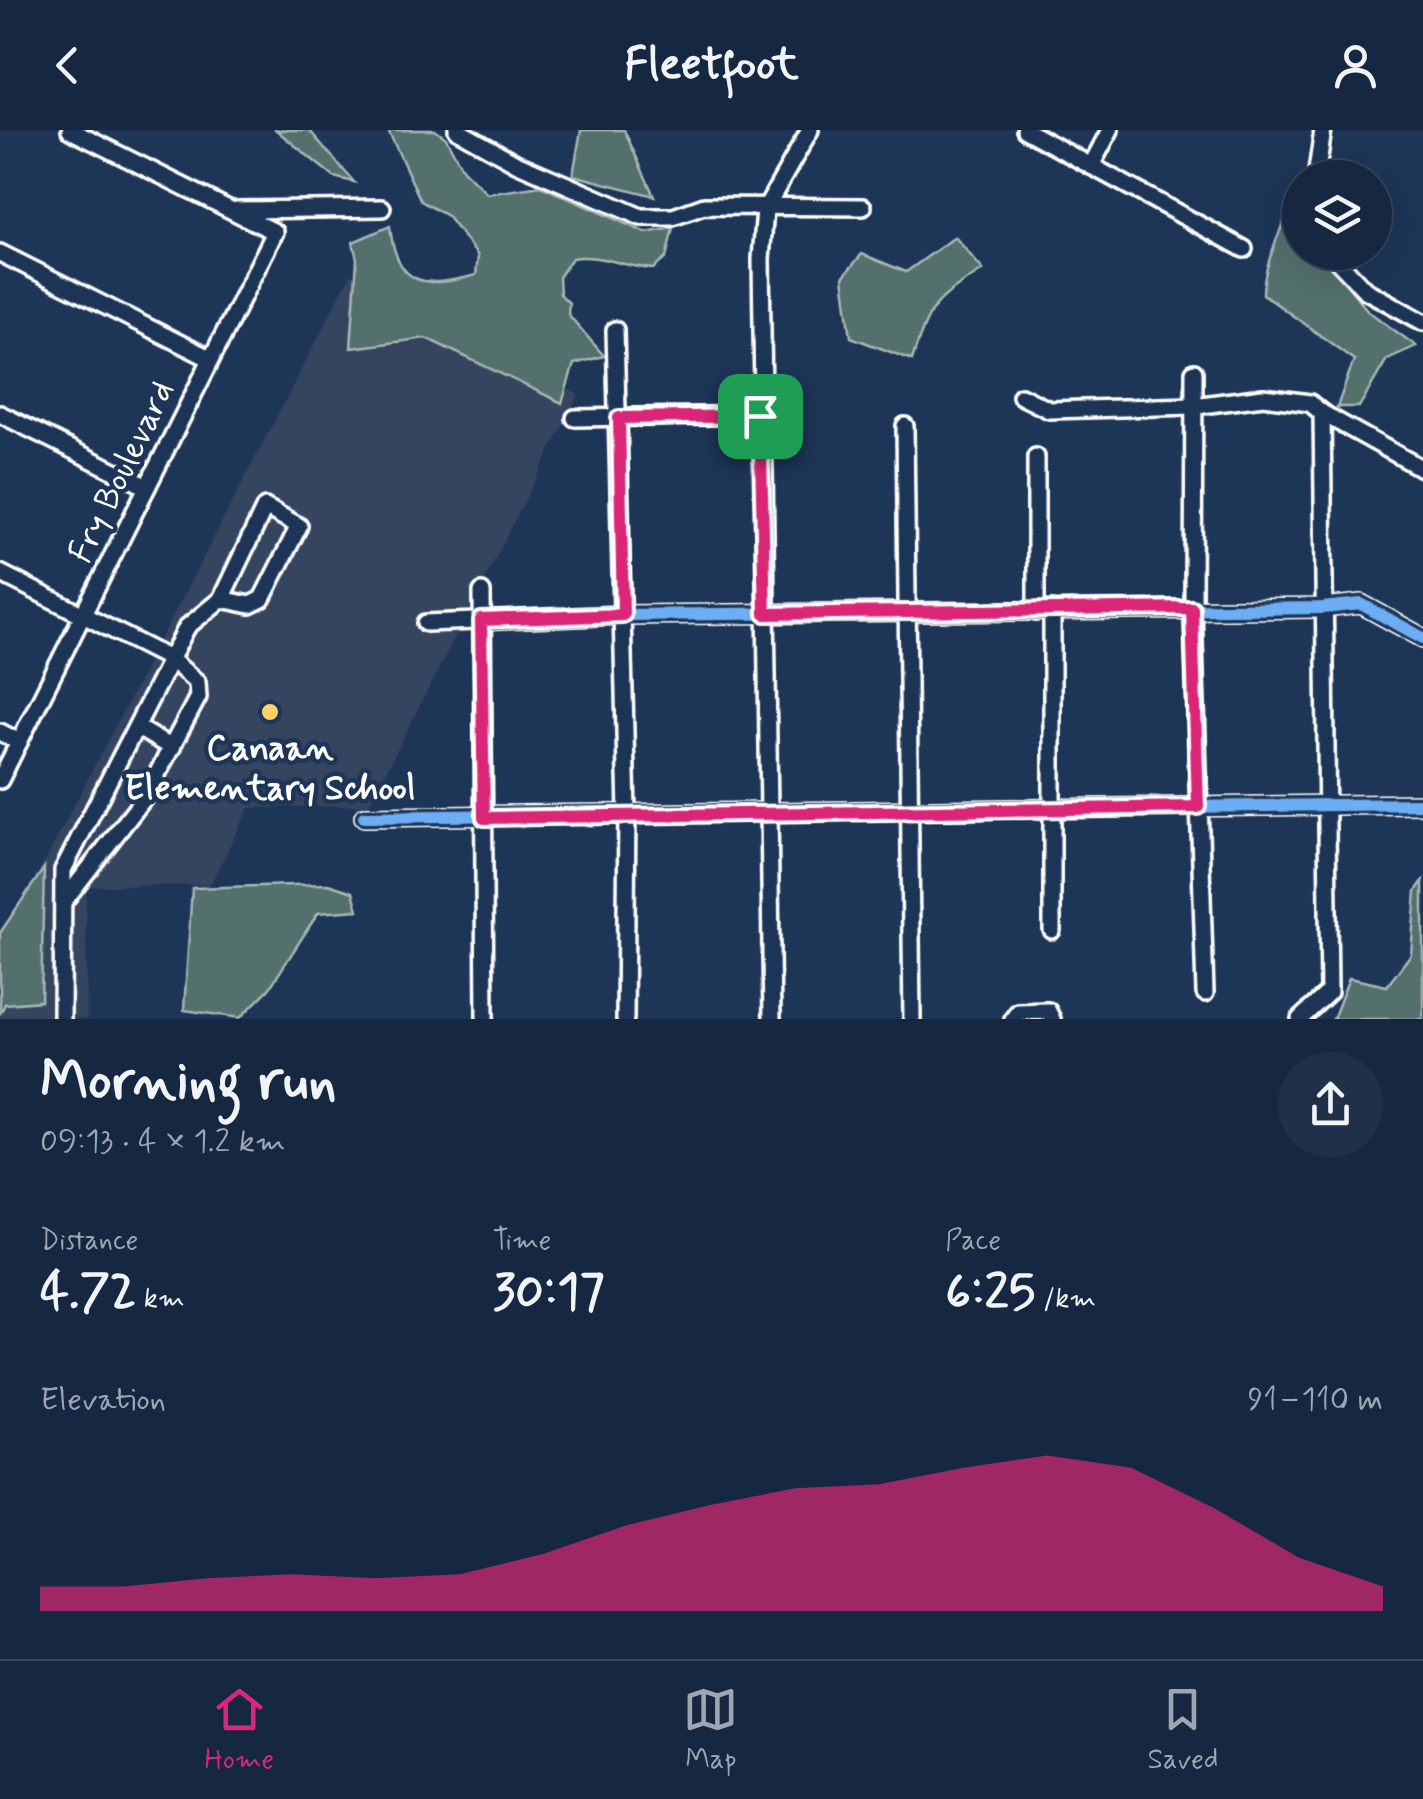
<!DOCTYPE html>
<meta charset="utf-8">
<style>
:root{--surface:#162841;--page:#1f3048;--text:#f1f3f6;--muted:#9ea6b1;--line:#35445a;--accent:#db2777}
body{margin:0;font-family:Mynerve,sans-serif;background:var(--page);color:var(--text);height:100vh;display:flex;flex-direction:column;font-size:38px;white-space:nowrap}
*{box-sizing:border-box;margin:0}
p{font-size:32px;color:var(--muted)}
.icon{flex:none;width:55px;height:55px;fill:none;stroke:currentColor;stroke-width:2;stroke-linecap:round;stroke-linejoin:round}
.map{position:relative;height:889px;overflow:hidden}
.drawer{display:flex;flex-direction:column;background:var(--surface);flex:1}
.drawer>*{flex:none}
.buttons{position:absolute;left:1282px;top:30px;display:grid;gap:20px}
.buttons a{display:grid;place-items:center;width:110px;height:110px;border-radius:50%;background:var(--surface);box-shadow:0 10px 40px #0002,0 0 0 2px var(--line);font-size:50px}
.pin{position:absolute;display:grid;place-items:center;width:85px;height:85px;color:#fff;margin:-42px;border-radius:20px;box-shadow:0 5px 15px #0006}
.round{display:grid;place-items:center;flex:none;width:105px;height:105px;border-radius:52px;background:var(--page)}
.headline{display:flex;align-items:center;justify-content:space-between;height:170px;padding:0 40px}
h1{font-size:55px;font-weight:700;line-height:75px}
.figures{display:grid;grid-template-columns:repeat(3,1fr);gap:15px;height:170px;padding:10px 40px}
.figures div{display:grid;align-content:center}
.figures b{font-size:50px;font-weight:700}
.figures small{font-size:28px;font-weight:400}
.figures p{font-size:28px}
.chart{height:280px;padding:20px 40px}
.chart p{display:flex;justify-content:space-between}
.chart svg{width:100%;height:180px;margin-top:10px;fill:var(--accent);opacity:.7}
header{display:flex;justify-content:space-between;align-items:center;height:130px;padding:0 40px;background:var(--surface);font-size:45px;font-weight:700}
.tab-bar{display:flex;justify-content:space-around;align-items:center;height:140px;border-top:2px solid var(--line);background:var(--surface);font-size:28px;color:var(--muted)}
.tab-bar a{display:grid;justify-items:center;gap:5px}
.tab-bar .active{color:var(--accent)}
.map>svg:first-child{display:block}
</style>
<header><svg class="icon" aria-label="back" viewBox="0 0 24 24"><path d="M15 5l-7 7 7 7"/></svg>Fleetfoot<svg class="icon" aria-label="person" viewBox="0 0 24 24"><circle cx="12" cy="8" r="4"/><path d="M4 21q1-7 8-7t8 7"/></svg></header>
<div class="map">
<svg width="1423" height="889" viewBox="0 0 1423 889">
<rect width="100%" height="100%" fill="#1d3557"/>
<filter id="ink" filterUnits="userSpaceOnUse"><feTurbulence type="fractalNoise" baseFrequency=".01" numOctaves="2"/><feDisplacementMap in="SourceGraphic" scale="20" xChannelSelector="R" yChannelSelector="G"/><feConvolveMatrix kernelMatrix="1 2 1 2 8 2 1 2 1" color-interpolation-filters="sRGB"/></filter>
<g filter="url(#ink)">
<path fill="#34455f" d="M351,144L579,265L369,675L249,678L210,755L86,756L87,889H0V817Z"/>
<g fill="#526f6d" stroke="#a8b7b6" stroke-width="2.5">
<path d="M276,0H309L354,52L334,47Z"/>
<path d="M388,0H435L446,8L463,40L487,64L541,56L646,103L673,98L666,128L653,139C626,137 595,123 572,128L559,147L560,164L569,173L568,184L604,226L574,234L562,273L426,208L351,218L357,129L353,112L390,96C396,156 423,159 476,145L478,126L447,86L421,71Z"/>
<path d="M581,0H624L654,66L573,45Z"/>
<path d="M1296,58L1300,69V122L1321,123L1368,181L1416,216L1387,229L1359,277H1337L1354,230L1263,164C1263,132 1286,92 1296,58Z"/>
<path d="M955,107L983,140C934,171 930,174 912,230L851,207L843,147L862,124L906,142Z"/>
<path d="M44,738L41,871L5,874L0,884V803Z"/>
<path d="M1423,751V889H1333L1349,848L1387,856L1411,824L1416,761Z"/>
<path d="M328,754L353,762L358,780L318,783L269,859L240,888L184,880L192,758Z"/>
</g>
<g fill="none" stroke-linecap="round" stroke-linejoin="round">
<defs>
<g id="minor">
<path d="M457,0L516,33L641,87H673L704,76L863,77"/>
<path d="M1025,0L1244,119"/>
<path d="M1091,36L1110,0"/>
<path d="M1316,48L1323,0"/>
<path d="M237,80L382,78"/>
<path d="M1329,122L1365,160L1423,192"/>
<path d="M0,123L211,229"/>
<path d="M615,200L627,683L625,889"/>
<path d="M1194,242L1193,478L1205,863"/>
<path d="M1021,266L1049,280L1194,276L1263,267L1310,273L1322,283L1329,862L1300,889"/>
<path d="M1322,283L1423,339"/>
<path d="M0,284L147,357"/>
<path d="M575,288L761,285"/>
<path d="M905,296L912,889"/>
<path d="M1036,327V482"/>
<path d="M0,443L170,529L197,552L198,567L145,667L64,771"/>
<path d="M482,462L485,889"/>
<path d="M1052,480V800"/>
<path d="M426,493L623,485L1323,478L1361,474L1423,508"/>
<path d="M138,598L172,618"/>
<path d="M0,602L19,612"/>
<path d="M0,650L275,102L70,0"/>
<path d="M364,687L1423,674"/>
<path d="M62,889L63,740L187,497L221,469L265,377L299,396L262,469L250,475L221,469"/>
<path d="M772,889L761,129L765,79L810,0"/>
<path d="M1013,889L1018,882L1048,881L1052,889"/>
</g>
</defs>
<use href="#minor" stroke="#fff" stroke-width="22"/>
<use href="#minor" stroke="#1d3557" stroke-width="15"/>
<defs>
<g id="cycleway">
<path d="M481,491L623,485L1323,478L1361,474L1423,508"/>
<path d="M364,687L1423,674"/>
</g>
</defs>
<use href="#cycleway" stroke="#1d3557" stroke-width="19"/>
<use href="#cycleway" stroke="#6dadf4" stroke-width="12"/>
</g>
</g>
<g fill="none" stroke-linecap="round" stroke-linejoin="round" filter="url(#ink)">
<defs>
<path id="route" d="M760,286L765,484L1192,478L1198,677L484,688L481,490L623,485L619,288Z"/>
</defs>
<use href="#route" stroke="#fff" stroke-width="20"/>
<use href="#route" stroke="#db2777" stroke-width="12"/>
</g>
<circle fill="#ffd166" stroke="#1d3557" stroke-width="4" cx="270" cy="582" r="10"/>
<g text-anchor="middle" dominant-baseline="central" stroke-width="9" stroke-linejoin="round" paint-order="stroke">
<g font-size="35" fill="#fff" stroke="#1d3557">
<text transform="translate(122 342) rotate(-64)">Fry Boulevard</text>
</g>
<g font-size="35" font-weight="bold" fill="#fff" stroke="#1d3557">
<text x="270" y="619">Canaan<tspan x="270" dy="40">Elementary School</tspan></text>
</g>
</g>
</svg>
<div class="buttons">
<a><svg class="icon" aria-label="layers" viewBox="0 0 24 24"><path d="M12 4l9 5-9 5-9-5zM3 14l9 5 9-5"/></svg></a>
</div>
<div class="pin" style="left:760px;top:286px;background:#1e9e55"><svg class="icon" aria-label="arrive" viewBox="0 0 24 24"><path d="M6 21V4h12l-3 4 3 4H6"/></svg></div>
</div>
<section class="drawer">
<div class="headline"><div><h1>Morning run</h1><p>09:13 · 4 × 1.2 km</p></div><a class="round"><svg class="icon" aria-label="share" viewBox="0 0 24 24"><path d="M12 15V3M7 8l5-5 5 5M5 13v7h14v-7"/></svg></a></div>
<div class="figures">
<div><p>Distance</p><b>4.72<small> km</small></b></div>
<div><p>Time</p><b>30:17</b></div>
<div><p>Pace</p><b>6:25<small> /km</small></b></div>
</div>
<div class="chart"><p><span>Elevation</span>91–110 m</p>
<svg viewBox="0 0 160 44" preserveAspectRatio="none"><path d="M0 44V38L10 38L20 36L30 35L40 36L50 35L60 30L70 23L80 18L90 14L100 13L110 9L120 6L130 9L140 19L150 31L160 38V44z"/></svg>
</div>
</section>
<nav class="tab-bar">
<a class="active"><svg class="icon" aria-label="home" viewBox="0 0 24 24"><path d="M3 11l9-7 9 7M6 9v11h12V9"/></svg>Home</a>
<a><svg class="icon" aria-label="map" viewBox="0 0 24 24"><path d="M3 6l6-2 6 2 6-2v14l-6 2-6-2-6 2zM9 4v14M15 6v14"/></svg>Map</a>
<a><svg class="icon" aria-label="saved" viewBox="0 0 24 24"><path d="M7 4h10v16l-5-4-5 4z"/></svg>Saved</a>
</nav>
